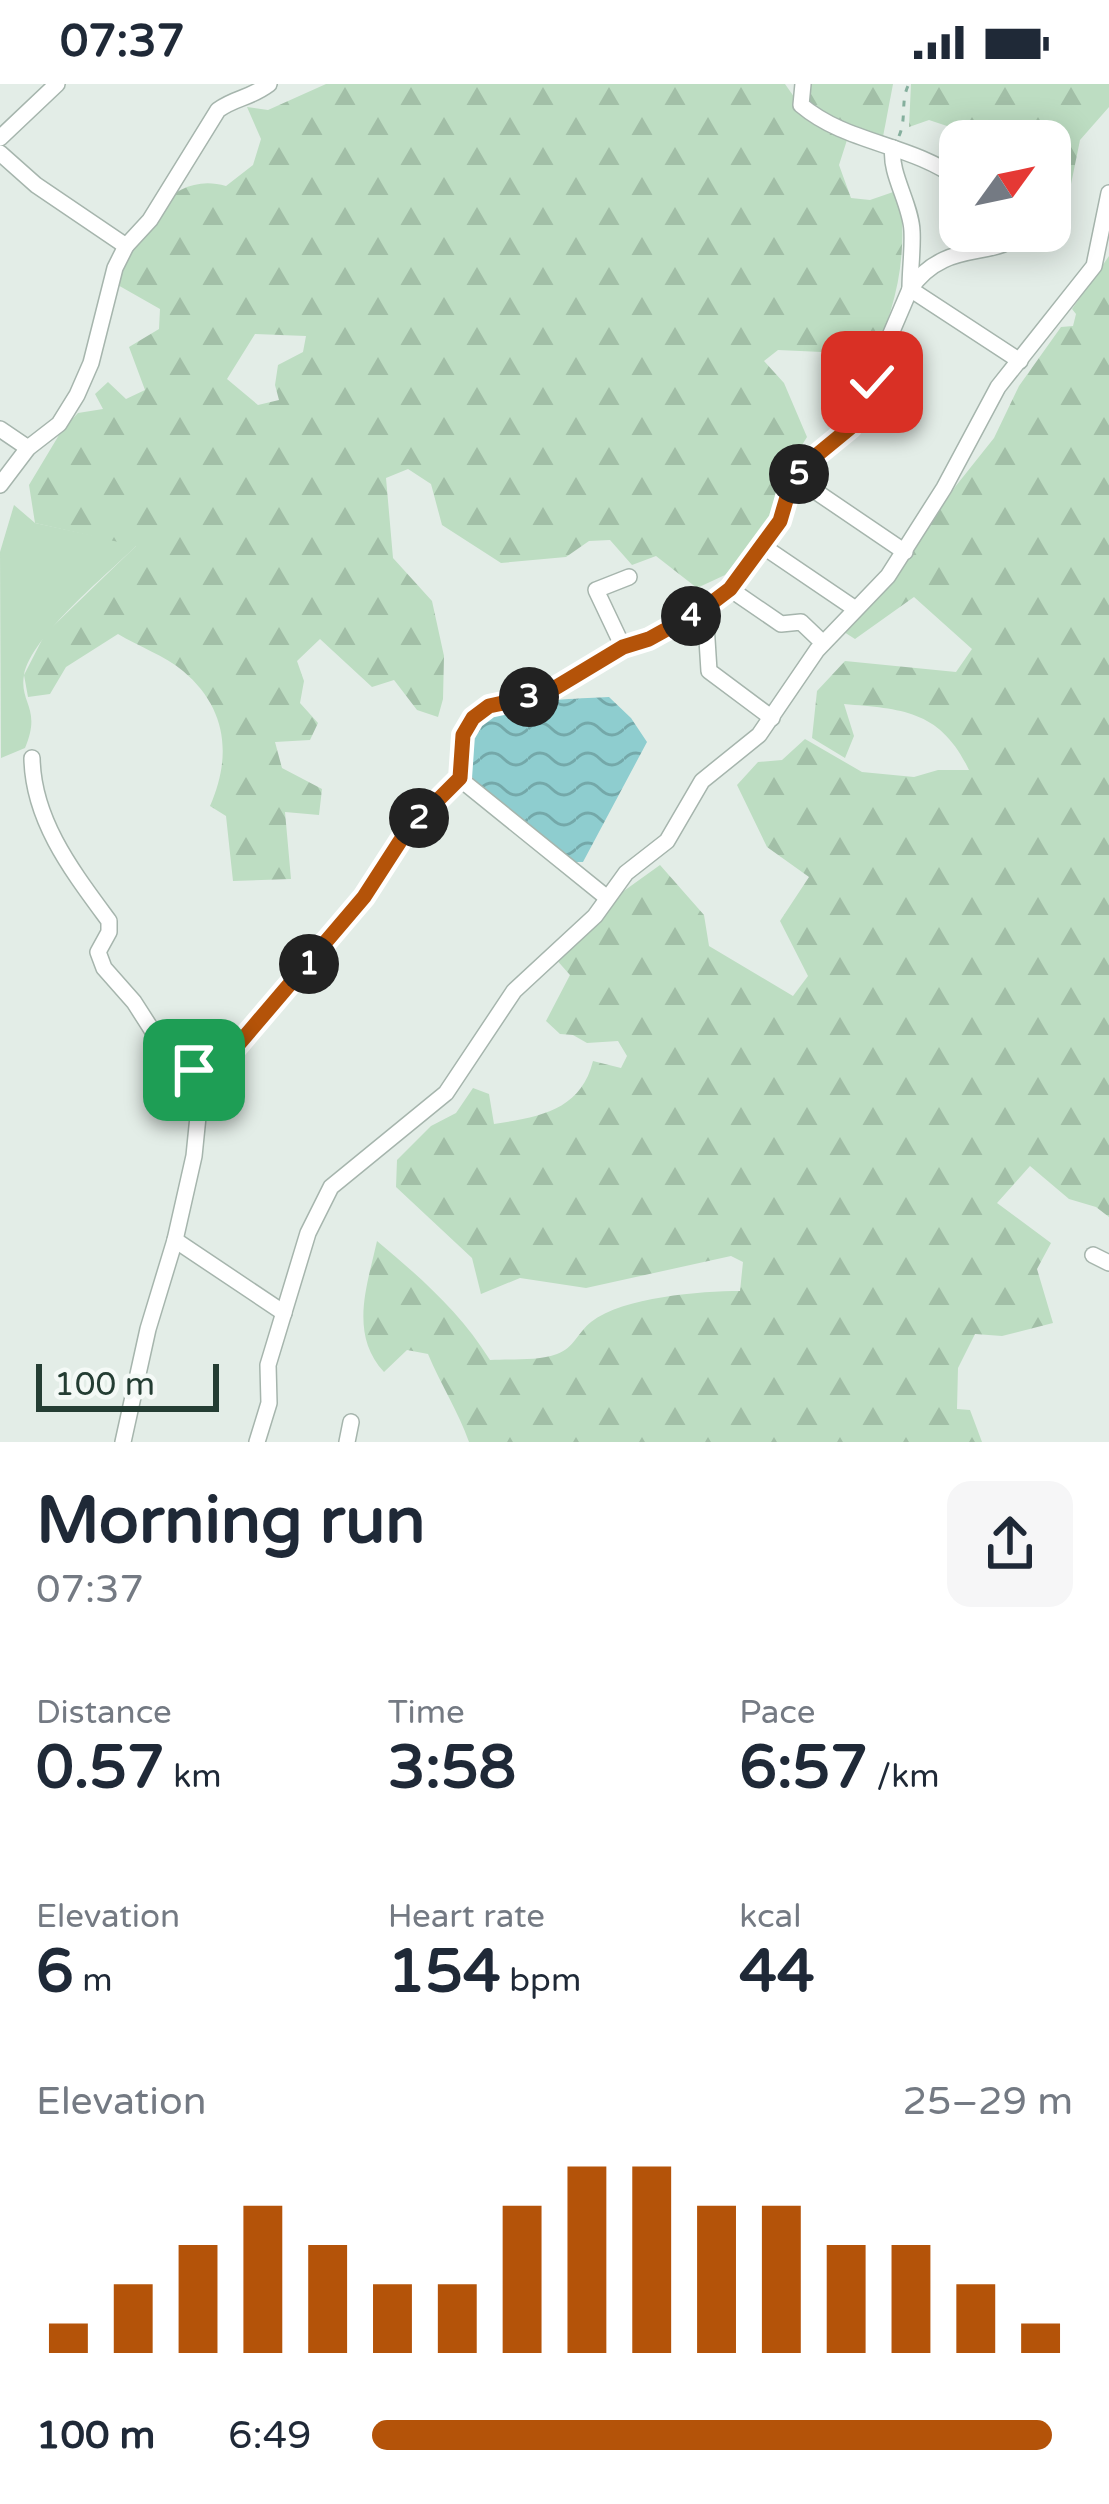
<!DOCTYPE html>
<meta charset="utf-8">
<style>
:root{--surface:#fff;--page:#f6f6f7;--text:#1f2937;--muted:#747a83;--accent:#b45309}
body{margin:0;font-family:"Varela Round",sans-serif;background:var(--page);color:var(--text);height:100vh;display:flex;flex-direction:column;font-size:45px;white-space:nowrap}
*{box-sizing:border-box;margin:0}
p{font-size:39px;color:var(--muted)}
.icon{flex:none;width:66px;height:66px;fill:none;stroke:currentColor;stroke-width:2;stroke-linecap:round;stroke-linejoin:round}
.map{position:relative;height:1358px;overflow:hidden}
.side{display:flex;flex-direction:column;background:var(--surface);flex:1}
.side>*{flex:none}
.needle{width:78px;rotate:57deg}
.fabs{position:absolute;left:939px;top:36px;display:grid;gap:24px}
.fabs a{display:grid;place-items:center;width:132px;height:132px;border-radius:24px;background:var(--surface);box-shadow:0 6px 30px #0003;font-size:60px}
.scale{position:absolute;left:36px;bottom:30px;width:183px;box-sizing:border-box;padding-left:12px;border:6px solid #243d33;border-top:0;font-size:33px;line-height:42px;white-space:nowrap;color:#243d33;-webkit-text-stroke:9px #f4f9f6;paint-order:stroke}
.pin{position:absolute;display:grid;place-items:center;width:102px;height:102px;color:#fff;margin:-51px;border-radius:24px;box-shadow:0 6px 18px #0006}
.km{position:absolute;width:60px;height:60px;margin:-30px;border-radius:50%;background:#222;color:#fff;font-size:33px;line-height:60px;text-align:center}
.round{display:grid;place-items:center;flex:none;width:126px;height:126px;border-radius:24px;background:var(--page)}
.head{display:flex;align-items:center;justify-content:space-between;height:204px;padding:0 36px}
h1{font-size:66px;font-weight:700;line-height:90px}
.metrics{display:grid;grid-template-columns:repeat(3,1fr);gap:18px;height:204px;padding:12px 36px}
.metrics div{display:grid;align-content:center}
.metrics b{font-size:60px;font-weight:700}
.metrics small{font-size:33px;font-weight:400}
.metrics p{font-size:33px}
.chart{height:336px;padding:24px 36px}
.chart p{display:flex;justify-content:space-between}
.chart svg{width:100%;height:216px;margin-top:12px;stroke:var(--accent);stroke-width:6}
ul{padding:0 36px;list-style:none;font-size:39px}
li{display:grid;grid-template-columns:192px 144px 1fr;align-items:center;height:90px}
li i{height:30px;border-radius:15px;background:var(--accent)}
.status{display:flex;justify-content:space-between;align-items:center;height:84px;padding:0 60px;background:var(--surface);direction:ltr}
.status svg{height:33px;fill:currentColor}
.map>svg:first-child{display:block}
</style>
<div class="status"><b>07:37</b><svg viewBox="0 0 49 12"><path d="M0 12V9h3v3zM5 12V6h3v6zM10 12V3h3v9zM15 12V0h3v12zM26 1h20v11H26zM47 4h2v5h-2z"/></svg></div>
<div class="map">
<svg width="1109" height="1358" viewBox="0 0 1109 1358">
<defs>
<pattern id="forest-firs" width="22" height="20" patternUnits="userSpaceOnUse" patternTransform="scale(3)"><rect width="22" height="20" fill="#bdddc2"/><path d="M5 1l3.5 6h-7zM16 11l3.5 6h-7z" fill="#a2bfa7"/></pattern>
<pattern id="water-waves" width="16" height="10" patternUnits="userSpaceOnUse" patternTransform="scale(3)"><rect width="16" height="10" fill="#8ecdcf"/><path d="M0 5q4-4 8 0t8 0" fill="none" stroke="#74a8a9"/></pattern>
</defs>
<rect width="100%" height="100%" fill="#e3ede7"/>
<path fill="#bdddc2" d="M14,421L35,439L137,461C108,490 31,552 24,591C19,619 42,624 25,664L1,674L0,468Z"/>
<g fill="url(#forest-firs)" fill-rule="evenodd">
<path d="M326,0H785L811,37L847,56L839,81L851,114L870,116L899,106C909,175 896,223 868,286L840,256L822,268L778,266L764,277L784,299L807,353L779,398L770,432L747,464L725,491L697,504L656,472L632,481L610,456L589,457L566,473L501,479L442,441L431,400L408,385L386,394L393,474L432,517L444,572L443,615L438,633L417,626L394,596L372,603L320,555L297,577L304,597L300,619L318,639L310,656L275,658L282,684L322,705L319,731L285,728L291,795L233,797L226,732L210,722C232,672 227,624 183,587C165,572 138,562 118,550L66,583L50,610L28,613L24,591L45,550L136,462L35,439L29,401L62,346L78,329L103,325L95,310L108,298L126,315L145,306L129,263L159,245L160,225L116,200C135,153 166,85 226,102L253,81L261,55L247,23L268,26ZM255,250L306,252L303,268L278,281L275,301L279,316L258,321L227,295Z"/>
<path d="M806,0H893L882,58L804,21Z"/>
<path d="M911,0H1109V23L1080,56L1070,105L1050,110V57H960V81L952,77L956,45L929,36L909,43Z"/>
<path d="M1109,172V1133L1096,1123L1069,1115L1030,1082L997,1119L1051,1159L1037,1185L1053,1239L1002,1252L975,1250L958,1284L957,1325L970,1326L982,1358H469C458,1327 441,1301 428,1270L407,1266L384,1288C349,1250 367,1202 377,1157C420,1193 460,1228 490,1276C510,1275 538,1277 557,1270C574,1264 578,1248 591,1238C623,1213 701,1207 740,1207L743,1178L731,1172L586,1204L520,1194L481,1210L472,1174L396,1103L397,1076L431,1042L456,1029L473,1004L489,1010L494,1040C540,1033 581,1026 593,977L621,984L627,972L618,957L587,959L573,951L560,950L546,937L570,891L554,873L599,840L621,809L660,781L704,831L709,862L793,912L808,892L780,837L809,793L767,763L737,701L758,678L782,676L805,655L862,688L914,693L938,686H969C941,627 904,625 844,620L854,652L845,674L812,654L817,607L845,577L956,588L972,565L914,513L855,555L844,548L890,502L955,403L994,354L1019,302L1061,243L1073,242L1076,230L1072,225Z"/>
</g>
<path fill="url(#water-waves)" d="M609,613L631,634L647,658L583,778H571L478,703C420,614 559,616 609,613Z"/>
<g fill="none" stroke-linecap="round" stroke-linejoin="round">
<defs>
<g id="minor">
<path d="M803,0L801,21C847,60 910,59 960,96"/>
<path d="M0,54L57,0"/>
<path d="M893,64C889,89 911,120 912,147C913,166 910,185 910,205L1020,277"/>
<path d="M0,69L36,101L126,162"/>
<path d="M0,345L28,364"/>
<path d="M796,394L905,468"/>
<path d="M0,401L28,364L59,340L77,311L91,279L115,184L126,162L150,136L218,26C236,13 249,15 269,0"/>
<path d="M764,463L854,524"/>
<path d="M730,505L781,540L801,538L823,559"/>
<path d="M705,524L709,587L772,634"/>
<path d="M623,563L596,506L629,493"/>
<path d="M32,674C33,737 73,788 109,837V848L98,868L104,884L134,918L166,968L194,986L201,1003L194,1072L175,1156L148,1245L123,1358"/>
<path d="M606,813L460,695L463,651L473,634L489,622L545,610L623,563L649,555L705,524L730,505L780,437L787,413L807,380L851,343L910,205C947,152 997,178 1021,147"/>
<path d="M201,1003L364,813L406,748L460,695"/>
<path d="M175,1156L284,1229"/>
<path d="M1093,1171L1109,1179"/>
<path d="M257,1358L269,1319L268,1281L308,1149L331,1103L446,1009L514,907L595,832L626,789L667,757L702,697L759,651L817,566L888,492L944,404L998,303L1094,182L1109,109"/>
<path d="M347,1358L351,1338"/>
</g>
</defs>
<use href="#minor" stroke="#a6b5ad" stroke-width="18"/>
<path stroke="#85af9d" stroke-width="3" stroke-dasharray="6 9" stroke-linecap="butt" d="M899,52C907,34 900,16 909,0"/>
<use href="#minor" stroke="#fff" stroke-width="15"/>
</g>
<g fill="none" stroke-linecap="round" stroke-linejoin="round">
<defs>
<path id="route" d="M194,986L202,1003L364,813L406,748L460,694L463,651L473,634L489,622L545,610L623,563L649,555L705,524L730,505L780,437L787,413L806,380L851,343L872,298"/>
</defs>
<use href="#route" stroke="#fff" stroke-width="24"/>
<use href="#route" stroke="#b45309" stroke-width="15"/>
</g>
</svg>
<div class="fabs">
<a><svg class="needle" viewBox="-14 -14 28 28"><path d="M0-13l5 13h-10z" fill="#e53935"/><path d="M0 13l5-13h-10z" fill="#747a83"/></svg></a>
</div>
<div class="scale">100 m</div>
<div class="pin" style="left:194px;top:986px;background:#1e9e55"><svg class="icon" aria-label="arrive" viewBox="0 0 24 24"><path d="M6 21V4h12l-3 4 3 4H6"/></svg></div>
<div class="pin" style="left:872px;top:298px;background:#d93025"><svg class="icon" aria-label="check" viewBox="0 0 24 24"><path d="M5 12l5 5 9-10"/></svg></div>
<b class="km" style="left:309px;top:880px">1</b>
<b class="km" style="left:419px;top:734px">2</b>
<b class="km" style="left:529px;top:613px">3</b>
<b class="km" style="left:691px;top:532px">4</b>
<b class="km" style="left:799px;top:390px">5</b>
</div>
<section class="side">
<div class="head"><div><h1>Morning run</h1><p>07:37</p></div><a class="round"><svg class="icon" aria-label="share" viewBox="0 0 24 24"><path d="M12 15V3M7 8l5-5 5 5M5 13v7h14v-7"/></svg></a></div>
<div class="metrics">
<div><p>Distance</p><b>0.57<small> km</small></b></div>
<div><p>Time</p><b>3:58</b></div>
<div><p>Pace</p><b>6:57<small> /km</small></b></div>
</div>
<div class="metrics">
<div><p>Elevation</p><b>6<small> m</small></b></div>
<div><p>Heart rate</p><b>154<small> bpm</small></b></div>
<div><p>kcal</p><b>44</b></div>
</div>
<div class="chart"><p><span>Elevation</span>25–29 m</p>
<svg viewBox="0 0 160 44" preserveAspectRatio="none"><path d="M5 44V38M15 44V30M25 44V22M35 44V14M45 44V22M55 44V30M65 44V30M75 44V14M85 44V6M95 44V6M105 44V14M115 44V14M125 44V22M135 44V22M145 44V30M155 44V38"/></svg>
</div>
<ul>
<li><b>100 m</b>6:49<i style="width:97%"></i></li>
</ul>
</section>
